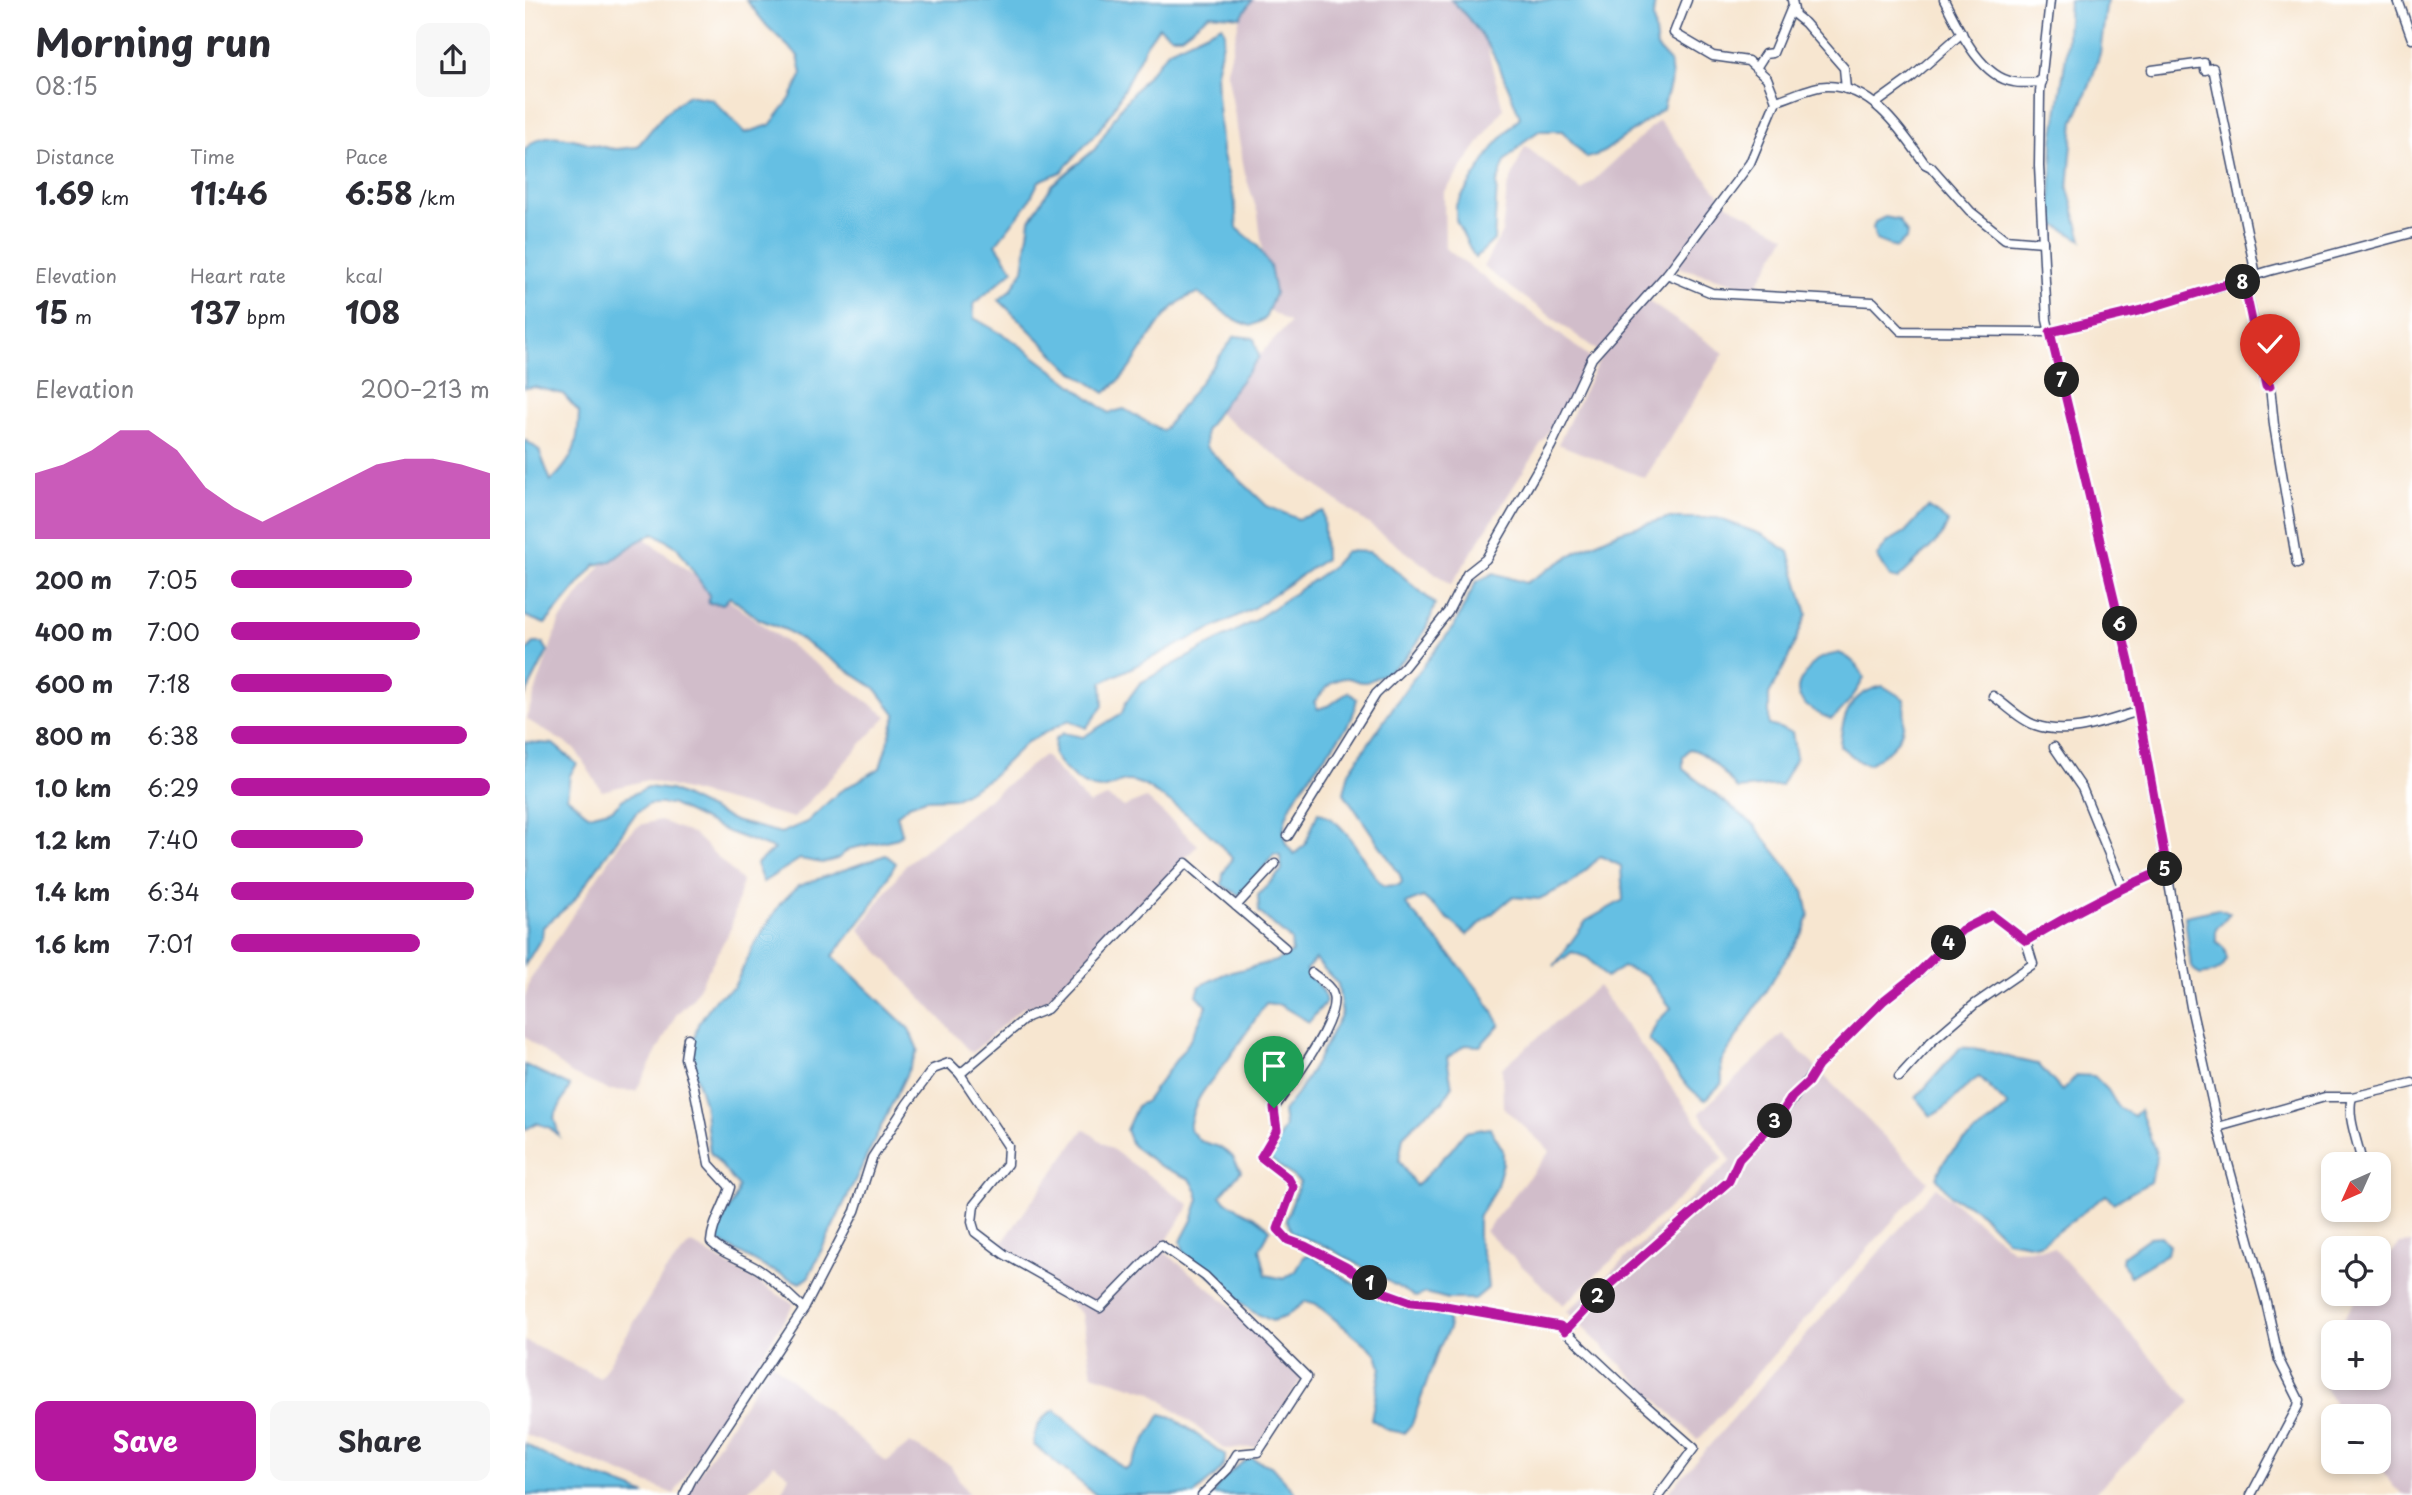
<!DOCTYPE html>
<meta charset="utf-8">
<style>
:root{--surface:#fff;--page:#f7f7f7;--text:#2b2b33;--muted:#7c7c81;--accent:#b5179e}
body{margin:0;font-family:"Playpen Sans",sans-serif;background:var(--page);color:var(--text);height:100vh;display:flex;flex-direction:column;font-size:26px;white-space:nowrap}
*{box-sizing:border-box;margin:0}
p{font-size:23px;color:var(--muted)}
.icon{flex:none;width:38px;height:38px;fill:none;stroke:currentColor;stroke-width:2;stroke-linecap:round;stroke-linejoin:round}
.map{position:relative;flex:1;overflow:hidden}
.drawer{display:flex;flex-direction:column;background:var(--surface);width:525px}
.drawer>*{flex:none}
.needle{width:46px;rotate:225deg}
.tools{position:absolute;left:1796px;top:1152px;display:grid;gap:14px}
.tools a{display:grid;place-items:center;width:70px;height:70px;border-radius:14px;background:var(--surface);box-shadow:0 4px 10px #0003;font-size:35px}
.pin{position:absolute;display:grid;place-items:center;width:60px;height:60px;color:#fff;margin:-72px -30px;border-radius:50% 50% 50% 0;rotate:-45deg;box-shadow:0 0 7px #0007}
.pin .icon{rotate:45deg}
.km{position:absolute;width:35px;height:35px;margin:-18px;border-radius:50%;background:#222;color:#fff;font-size:19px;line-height:35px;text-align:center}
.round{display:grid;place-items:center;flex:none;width:74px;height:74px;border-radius:14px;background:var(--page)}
.overview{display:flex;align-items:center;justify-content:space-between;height:119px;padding:0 35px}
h1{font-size:38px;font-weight:700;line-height:52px}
.figures{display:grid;grid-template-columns:repeat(3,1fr);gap:10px;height:119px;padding:7px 35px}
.figures div{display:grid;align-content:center}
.figures b{font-size:30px;font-weight:700}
.figures small{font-size:19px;font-weight:400}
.figures p{font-size:19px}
.chart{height:196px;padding:14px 35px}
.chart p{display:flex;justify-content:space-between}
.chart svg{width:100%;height:126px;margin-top:7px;fill:var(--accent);opacity:.7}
.primary-button{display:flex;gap:14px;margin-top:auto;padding:14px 35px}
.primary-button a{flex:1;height:80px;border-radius:14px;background:var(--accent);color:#fff;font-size:28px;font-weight:700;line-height:80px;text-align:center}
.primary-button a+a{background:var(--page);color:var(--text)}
ul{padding:0 35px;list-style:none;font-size:23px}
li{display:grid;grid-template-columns:112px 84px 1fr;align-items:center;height:52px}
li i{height:18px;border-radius:9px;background:var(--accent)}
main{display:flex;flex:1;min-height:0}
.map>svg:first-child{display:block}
</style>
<main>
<section class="drawer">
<div class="overview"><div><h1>Morning run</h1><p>08:15</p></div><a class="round"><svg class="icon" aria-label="share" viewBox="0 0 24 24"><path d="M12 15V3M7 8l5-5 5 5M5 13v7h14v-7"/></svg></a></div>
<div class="figures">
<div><p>Distance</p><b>1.69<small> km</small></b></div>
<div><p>Time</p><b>11:46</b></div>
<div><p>Pace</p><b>6:58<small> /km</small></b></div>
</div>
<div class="figures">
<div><p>Elevation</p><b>15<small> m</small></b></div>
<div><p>Heart rate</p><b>137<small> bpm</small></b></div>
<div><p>kcal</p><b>108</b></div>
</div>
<div class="chart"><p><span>Elevation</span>200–213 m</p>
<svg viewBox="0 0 160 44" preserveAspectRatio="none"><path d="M0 44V21L10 18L20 13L30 6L40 6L50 13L60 26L70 33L80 38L90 33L100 28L110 23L120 18L130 16L140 16L150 18L160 21V44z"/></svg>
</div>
<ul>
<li><b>200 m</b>7:05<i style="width:70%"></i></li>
<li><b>400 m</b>7:00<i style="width:73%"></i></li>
<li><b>600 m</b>7:18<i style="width:62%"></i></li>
<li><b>800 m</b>6:38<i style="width:91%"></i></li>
<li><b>1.0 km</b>6:29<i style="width:100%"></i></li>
<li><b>1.2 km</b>7:40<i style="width:51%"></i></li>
<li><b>1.4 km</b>6:34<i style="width:94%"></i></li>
<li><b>1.6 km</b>7:01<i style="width:73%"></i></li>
</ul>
<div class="primary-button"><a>Save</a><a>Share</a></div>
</section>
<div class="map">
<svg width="1887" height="1495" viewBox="0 0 1887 1495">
<rect width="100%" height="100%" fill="#fff"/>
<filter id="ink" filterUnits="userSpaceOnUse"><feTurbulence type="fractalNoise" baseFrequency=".0143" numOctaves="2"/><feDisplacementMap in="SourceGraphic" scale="14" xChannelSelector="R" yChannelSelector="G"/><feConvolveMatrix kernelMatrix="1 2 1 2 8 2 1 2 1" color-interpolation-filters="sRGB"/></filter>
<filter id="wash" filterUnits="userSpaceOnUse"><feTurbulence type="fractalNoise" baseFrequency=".00686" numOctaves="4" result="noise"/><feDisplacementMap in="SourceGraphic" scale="28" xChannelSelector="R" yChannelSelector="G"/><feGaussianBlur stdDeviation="1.57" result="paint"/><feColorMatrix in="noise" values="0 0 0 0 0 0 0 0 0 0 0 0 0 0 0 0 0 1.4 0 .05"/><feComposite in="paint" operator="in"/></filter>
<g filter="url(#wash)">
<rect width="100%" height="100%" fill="#f7e6d0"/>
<g fill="#d1bdca">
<path d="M719,0H946L951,3L978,109L919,193L920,248L1069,360L926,585L685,407L765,323L745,311L733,214L720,174L702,71Z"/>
<path d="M1134,120L1202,204L1261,236L1230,288L1152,267L1123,301L1199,353L1120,478L1033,444L1077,354L958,267L977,232L982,189L1000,146L1057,191Z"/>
<path d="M104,527L362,716L269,818L122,780L77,791L50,749L1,719L34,622Z"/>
<path d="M519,755L564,804L582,797L599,807L621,798L673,845L520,1002L497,1008L447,1053L334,930L381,864Z"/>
<path d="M134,820L170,835L217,881L206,928L191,956L168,998L151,1015L111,1091L83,1090L47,1074L0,1037V998L5,980L97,840L115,825Z"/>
<path d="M1073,986L1198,1158L1038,1305L960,1231L1025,1151L978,1107L977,1068Z"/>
<path d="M1258,1034L1403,1181L1173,1440L1042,1312L1206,1161L1174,1113Z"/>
<path d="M559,1129L665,1205L636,1249L703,1304L777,1378L732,1447L700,1449L626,1392L567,1374L557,1314L477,1243Z"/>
<path d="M1411,1187L1487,1250L1529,1248L1666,1402L1567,1495H1141Z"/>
<path d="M166,1243L269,1304L149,1494L0,1434V1341L75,1378L140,1272Z"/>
<path d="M1887,1243V1495H1878L1868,1486L1850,1461H1853V1416H1818L1797,1384L1794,1360L1808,1335V1377H1853V1332H1810L1835,1293H1853V1267L1875,1244Z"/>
<path d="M246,1362L361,1462L385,1443L425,1465L444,1495H255L264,1476L249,1464L219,1495H160Z"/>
</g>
<g fill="#65bfe3" stroke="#4077a0" stroke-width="2">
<path d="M221,0H727L716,17L685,14L656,36H646L634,27L621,45L588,110L574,130L536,172L514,181L503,203L471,244L488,270L448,305L449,318L489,341L584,413L599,409L638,431L710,336L729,338L734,357L698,404L680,431L681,447L742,506L773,519L798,511L800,559L727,609L577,682L578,706L561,728L544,720L502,742L465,778L431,798L401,799L384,805L372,815L377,833L373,838L324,849L312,859L297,863L275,859L238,882L231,864L249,849L203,832L146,804H124L111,813L48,902L18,927L17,937L0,965V742L28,744L52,764L45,775L42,797L64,815L88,809L98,799L123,787L146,790L209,821L256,833L282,822L314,792L355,768L371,715L351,689L261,630L234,619L205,597L198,604L183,603L184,595L152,547L129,533L112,542L86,561L70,565L20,624L0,616V440L14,450L26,481C50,458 53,444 54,412L38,394L9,387L0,388V150C22,122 61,146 90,149C97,149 105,147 112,147L140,113L163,95L187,99L220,133L245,125L265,99L277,74L273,56L242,26Z"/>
<path d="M926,0H1130L1128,17L1132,48L1145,62L1147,77L1138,109L1077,153L1062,158L1037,131H1014L1001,140L980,161L972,183L969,240L950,258L931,220V205L970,145L995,117C977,70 964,36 926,0Z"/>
<path d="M1544,0H1582L1575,53L1565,85L1549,121L1543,189L1557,240L1525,222L1528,140L1541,56Z"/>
<path d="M697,25L700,33L691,72L692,95L697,151L710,203L712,228L732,245L745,266L750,293L740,319L726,326C705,320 691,305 673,293C640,300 621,349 600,374C594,381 587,387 580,393L543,368L474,300L486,290L498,270L505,220L527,185L570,149L596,107L644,50Z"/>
<path d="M1360,217L1374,220L1382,233L1381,239L1371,248L1351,240L1348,228L1350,222Z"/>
<path d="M1403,507L1423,522L1416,537L1373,579L1365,577L1352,556L1363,542L1380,532Z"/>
<path d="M1142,518H1192L1238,535L1264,552L1282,614L1261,663L1244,694V725L1267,732L1271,758L1256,785L1212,789C1202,776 1180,750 1164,749L1158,757V769L1230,826L1264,870L1279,891L1284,915L1279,930L1196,1062L1197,1083L1180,1100C1157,1086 1144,1059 1124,1040L1132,1022L1146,1008L1121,975L1098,967L1081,978L1063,958L1047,952L1029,966L1061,921L1098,900L1096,866L1076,856L1047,883L1014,899L987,897L942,935L898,897L880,904L934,965L959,997L975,1024L955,1046L940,1045L922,1058L927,1087L918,1101L898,1116L878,1136L874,1161L891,1186L926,1150L940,1132L965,1128L978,1150V1163L971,1189L953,1217V1239L961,1268L963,1288L950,1299H923L901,1293L891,1297L800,1246L771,1235L766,1231L761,1219L775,1182L744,1158L760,1126L758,1112L772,1094L791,1063L817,1013L813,984L790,959L781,970L798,991L801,1002L784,1022L755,1005L741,1003C729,1021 717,1040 704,1058C685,1084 669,1095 664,1129L675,1141L694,1147L707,1156L716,1171L695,1196C709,1211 732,1213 745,1230L735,1249L741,1275L759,1279L771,1271L779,1257L784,1254L844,1294L865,1304L922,1313L924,1329L914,1348L887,1424L879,1433L863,1430L846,1419L856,1367L852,1354L791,1304L781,1301L760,1317L747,1321L726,1311L659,1253L656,1241L667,1220L674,1199L671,1189L665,1179L635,1166L607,1145L601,1130L612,1106L621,1101L664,1042L682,1006L672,995L675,986L699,974L751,961L767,952L766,940L734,912L733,895L757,870L755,855L749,854L727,883L714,895L697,885L698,874L707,858C687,834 665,815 639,798C631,794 624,787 616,784C598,777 596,784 580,788C560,793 539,770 529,755L530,739L538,733L558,737L597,713L601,702L615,683L729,621L807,567L821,551L844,552L866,566L910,604C901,636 881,666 850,678C846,680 843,682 839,682C834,683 829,679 823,678C807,677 798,692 789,702L793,709L805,705L823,692L832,699C830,706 829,714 826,720C811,748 748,807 760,841C761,846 766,850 769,854L780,845L793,812C827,825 834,860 858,886L874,885L877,882L875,875L819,793L824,772L882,687L929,626L951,582L969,573L1001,583L1055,550L1094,532Z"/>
<path d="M9,643H18L23,651L0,696V652Z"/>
<path d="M1314,653C1326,658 1334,665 1339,678C1333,690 1317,713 1306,719C1288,712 1262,699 1278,677C1282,672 1287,663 1292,660C1298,656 1307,655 1314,653Z"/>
<path d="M1358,686L1379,699C1382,733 1374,747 1344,764L1335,762L1315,746C1317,715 1325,693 1358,686Z"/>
<path d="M361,855L371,863L346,907L308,956L384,1029L393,1050L283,1278L275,1283L240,1267L193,1241C191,1220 212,1206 213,1186L185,1152L179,1103L170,1074L165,1043L170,1036L173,1024L190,999L209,987L229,945L255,904L273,886Z"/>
<path d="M1693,909L1705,913L1691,929V941L1699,948L1702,959C1696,972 1689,973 1675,975L1666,967L1660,916Z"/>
<path d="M1435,1048C1462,1046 1487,1061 1513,1064L1537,1091L1552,1075L1569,1076L1583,1090L1593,1107L1609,1116L1615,1110L1632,1156L1625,1182L1588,1203L1581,1195L1517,1243L1510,1245L1482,1240L1450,1208L1427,1197L1412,1178C1419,1145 1462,1130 1483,1106L1454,1077C1436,1088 1424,1109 1406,1116L1391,1098Z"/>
<path d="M0,1065L45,1086L29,1117L34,1136L25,1128L12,1123L0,1130Z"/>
<path d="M1636,1236L1644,1245L1642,1254L1605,1276L1597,1262L1598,1256L1625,1237Z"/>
<path d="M530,1410L599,1469L605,1466L636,1414L647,1417L700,1455C702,1473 678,1483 669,1495H571L509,1445C507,1432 517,1415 530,1410Z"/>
<path d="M0,1443C35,1469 81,1477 121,1495H0Z"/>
<path d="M725,1458L746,1466L772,1495H688C695,1478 710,1467 725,1458Z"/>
</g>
</g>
<g filter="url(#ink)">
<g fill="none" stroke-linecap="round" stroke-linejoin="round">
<defs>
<g id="minor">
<path d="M1267,0L1270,15L1280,23L1319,68L1321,89"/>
<path d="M1419,0C1433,27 1455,77 1489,82C1497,84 1508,82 1517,82"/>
<path d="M1525,0L1515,92L1514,166L1522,320L1606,670L1666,1007L1693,1127L1741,1302L1754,1360L1774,1400L1773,1406L1726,1495"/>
<path d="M1873,0L1887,39"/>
<path d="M1231,68L1240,54L1248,53L1267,7"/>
<path d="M1627,70L1679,63L1680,70L1688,68L1731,275"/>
<path d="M1251,101C1266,97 1286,86 1302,86C1348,86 1377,132 1400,164L1406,167L1445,211L1480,239L1518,242"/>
<path d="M1350,104L1386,78L1437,33"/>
<path d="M1142,274L1187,293L1348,302L1376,331L1525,332L1617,310L1744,271L1887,233"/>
<path d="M1718,279L1734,345L1741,386H1745L1749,425L1772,564"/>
<path d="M1468,696C1481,705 1495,720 1510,725C1544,737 1581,721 1614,711"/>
<path d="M1529,747L1557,788L1597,886"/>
<path d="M763,836L851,694L879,667L923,612L942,574L961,559L1026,446L1067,358L1142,274L1225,163L1251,101L1242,78L1223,61L1188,56L1149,33L1162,0"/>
<path d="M711,906L750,864"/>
<path d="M1501,941C1547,913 1592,889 1641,869"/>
<path d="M787,973C793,978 804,985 807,992C819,1016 763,1088 749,1108L752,1131L736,1157L763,1178L768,1187L753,1229L763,1240L781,1246L821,1267L861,1293L886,1302L909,1304L1035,1326L1112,1398L1169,1448L1134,1495"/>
<path d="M435,1074L502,1017L522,1009L661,863L760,948"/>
<path d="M1827,1097C1821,1117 1834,1144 1837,1164"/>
<path d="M1693,1127L1800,1097H1827L1887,1083"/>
<path d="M279,1309L330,1211L347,1158L382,1104L408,1069L424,1063L435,1074L483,1146L482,1164L449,1205L447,1222L450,1232L479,1254L575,1308L636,1245L680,1276L782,1377L733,1452L712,1454L703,1469L677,1495"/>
<path d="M1040,1331L1079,1290L1204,1181L1214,1159L1255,1116L1293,1066L1358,1001L1393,974L1437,930L1467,915L1501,941L1508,964L1450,1004L1406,1042L1374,1077"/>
<path d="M159,1495L168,1477L279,1309C264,1296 250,1280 233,1269C217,1259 199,1255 186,1242C187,1223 200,1206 205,1187L184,1164L169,1087L160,1058L163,1038"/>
</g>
</defs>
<use href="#minor" stroke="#3c4a6f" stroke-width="11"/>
<use href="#minor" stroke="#fff" stroke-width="8"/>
</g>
</g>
<g fill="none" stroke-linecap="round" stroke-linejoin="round" filter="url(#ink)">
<defs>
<path id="route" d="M749,1108L752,1130L736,1157L763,1178L768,1187L753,1229L763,1240L780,1246L821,1267L861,1293L886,1302L909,1304L1035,1326L1040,1331L1079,1290L1204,1181L1214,1159L1255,1116L1267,1097L1283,1082L1293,1066L1358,1001L1392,974L1437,930L1467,915L1501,941C1547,913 1592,889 1642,869L1606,670L1525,332L1617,310L1718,279L1741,386H1745"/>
</defs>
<use href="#route" stroke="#fff" stroke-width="14"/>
<use href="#route" stroke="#b5179e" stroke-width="9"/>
</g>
</svg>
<div class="tools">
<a><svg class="needle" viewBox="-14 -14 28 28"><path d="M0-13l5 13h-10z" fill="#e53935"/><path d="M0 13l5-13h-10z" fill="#7c7c81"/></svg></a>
<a><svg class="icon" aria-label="locate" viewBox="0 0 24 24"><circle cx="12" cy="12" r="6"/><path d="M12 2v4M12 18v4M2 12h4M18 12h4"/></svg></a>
<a>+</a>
<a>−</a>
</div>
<div class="pin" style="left:749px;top:1108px;background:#1e9e55"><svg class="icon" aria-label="arrive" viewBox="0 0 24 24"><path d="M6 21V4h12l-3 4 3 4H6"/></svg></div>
<div class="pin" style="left:1745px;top:386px;background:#d93025"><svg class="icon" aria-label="check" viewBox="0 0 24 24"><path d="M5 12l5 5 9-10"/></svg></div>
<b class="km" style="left:845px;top:1283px">1</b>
<b class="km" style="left:1073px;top:1296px">2</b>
<b class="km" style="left:1250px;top:1121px">3</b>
<b class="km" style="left:1424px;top:943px">4</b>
<b class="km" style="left:1640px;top:869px">5</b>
<b class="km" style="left:1595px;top:624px">6</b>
<b class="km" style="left:1537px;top:380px">7</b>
<b class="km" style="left:1718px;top:282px">8</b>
</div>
</main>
